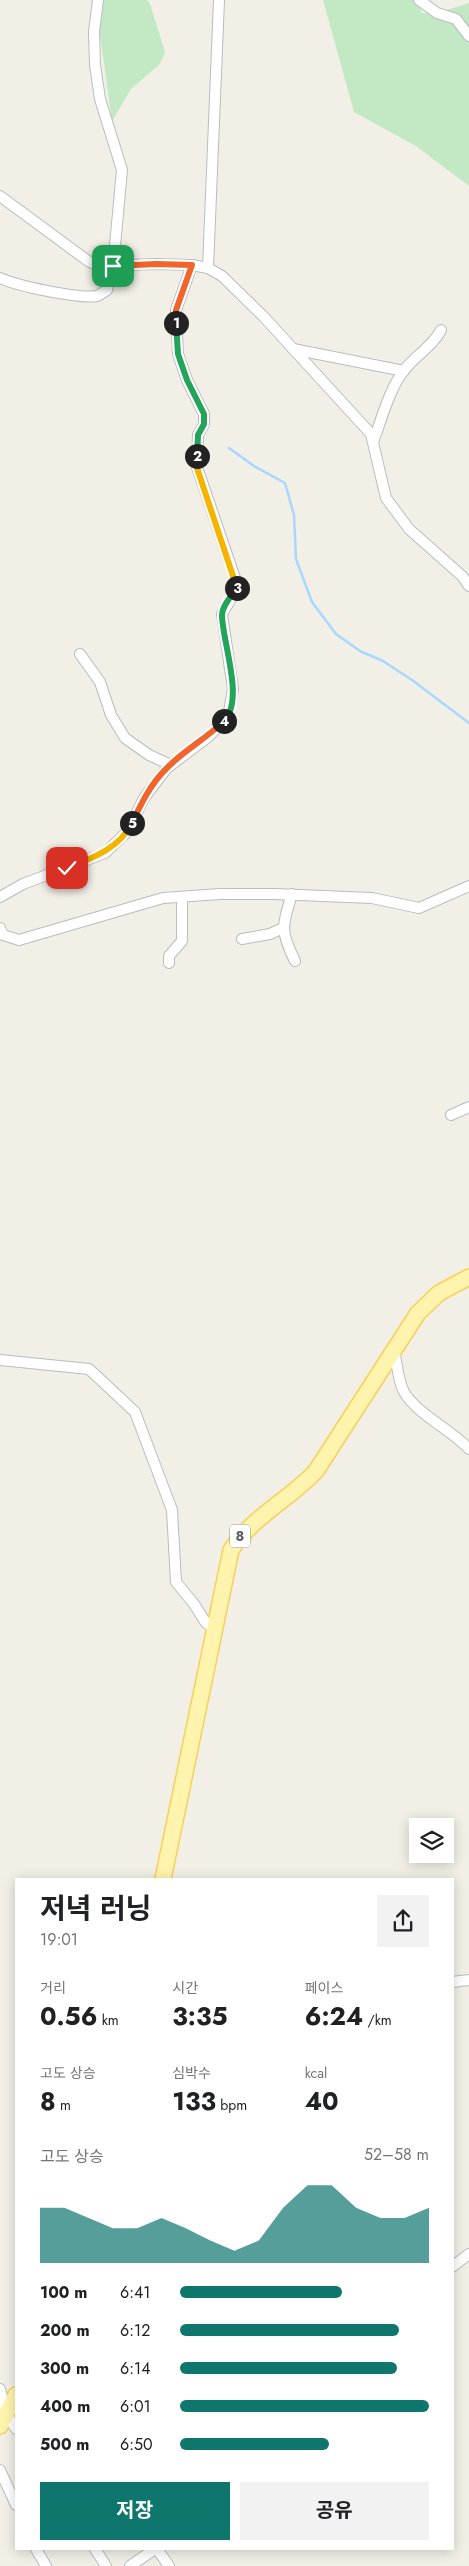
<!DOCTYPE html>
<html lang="ko">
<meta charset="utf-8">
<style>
:root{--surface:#fff;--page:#f2f2f2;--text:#202124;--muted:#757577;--accent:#0f766e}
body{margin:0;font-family:Jost,"Noto Sans KR",sans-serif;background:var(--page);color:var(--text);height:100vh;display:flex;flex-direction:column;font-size:19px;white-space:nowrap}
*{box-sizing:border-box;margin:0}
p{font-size:16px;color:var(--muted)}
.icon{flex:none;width:28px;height:28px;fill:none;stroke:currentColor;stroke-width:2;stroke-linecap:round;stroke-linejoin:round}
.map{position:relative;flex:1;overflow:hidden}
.sheet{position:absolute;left:15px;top:1878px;width:439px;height:672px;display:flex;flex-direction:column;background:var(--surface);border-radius:0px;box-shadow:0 2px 12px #0003}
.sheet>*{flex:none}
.fabs{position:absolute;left:409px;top:1818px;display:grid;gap:10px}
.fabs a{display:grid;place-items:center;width:45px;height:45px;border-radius:0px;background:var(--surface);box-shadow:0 2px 12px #0003;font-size:25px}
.pin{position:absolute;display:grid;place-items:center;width:42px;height:42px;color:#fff;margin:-21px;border-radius:10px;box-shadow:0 2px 8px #0006}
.km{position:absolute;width:25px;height:25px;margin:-12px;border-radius:50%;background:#222;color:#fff;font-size:14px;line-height:25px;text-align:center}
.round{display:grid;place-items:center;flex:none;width:52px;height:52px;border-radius:0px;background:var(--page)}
.overview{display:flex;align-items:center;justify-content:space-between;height:85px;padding:0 25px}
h1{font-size:28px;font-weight:700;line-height:38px}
.figures{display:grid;grid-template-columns:repeat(3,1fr);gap:8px;height:85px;padding:5px 25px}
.figures div{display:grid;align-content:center}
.figures b{font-size:25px;font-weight:700}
.figures small{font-size:14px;font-weight:400}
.figures p{font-size:14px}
.chart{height:140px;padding:10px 25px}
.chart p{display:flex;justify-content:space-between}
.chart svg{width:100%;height:90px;margin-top:5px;fill:var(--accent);opacity:.7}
.button{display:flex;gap:10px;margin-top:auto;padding:10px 25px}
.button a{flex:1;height:58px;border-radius:0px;background:var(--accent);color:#fff;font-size:20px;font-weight:700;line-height:58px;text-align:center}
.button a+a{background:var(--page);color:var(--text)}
ul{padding:0 25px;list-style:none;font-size:16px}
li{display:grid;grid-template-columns:80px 60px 1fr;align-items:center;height:38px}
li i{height:12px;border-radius:6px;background:var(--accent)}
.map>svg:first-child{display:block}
</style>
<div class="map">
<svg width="469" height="2566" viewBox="0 0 469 2566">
<rect width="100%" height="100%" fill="#f1efe6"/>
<g fill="#c2e9c3">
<path d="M104,0H147L150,4L165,52L160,64L131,89L112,121L99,27Z"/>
<path d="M323,0H417L422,13H437L469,3V186L416,146L354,112Z"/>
</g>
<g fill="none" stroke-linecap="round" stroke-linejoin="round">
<path stroke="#a8d7ff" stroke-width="2.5" d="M229,448L254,466L285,483L294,515L296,559L312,602L336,634L360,651L383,661L412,680L469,723"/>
<defs>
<g id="street">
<path d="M419,0L437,13L456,19L469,36"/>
<path d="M0,196L88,261L99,266L156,264L192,265L208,268L222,276L263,316L371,434L386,498L409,529L462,576L469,586"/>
<path d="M208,268L219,0"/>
<path d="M0,278C18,286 78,299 97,296C100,295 104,292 107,290L113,267L122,170L100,99L95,65L94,32L98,0"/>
<path d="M293,349L404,371"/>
<path d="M373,442C382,418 389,390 404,370C416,355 433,346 441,330"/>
<path d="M80,654L100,682L111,715L125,738L149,755L171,765"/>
<path d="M292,894C282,926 280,931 295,961"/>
<path d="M0,897L23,884L105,853L128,831L144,798L167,768L208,737L228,717L233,689L222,614L238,587L197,467L198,435L204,424V414L187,380L178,354L176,310L192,265"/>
<path d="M0,928L3,935L19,940L163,898L220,894H274L372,898L419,908L469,886"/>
<path d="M242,939L270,934L283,928"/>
<path d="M169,963V956L182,941V897"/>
<path d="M451,1115L469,1107"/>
<path d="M394,1350C397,1363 398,1381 404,1392C417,1414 450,1429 469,1449"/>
<path d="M0,1360L89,1369L135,1412L172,1510L176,1582L194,1604L206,1623L215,1629"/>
<path d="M452,1982L469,1980"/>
<path d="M452,2267L469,2254"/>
<path d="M0,2389L6,2414L16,2429"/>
<path d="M0,2470L16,2505"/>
<path d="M36,2549L46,2566"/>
<path d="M95,2549L106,2566"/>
<path d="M157,2549L169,2566"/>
<path d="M130,2566L155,2549"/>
</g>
<g id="primary">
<path d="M163,1879L231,1550C252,1517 290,1499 316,1471L418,1313L439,1293L469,1277"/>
<path d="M0,2426L16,2395"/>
</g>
</defs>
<use href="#street" stroke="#b9bcc0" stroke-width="12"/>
<use href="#primary" stroke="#f8d058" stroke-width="18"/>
<use href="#street" stroke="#fff" stroke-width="10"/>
<use href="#primary" stroke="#fff4ad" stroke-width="15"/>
</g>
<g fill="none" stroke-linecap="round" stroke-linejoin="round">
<defs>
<path id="split-1" d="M113,266L156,264L192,265L176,310V323"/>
<path id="split-2" d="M176,323L178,354L187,380L204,414V424L198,435L197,456"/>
<path id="split-3" d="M197,456V468L237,588"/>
<path id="split-4" d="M224,721C245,700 222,641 222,615C222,606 232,595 237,588"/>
<path id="split-5" d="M132,823C141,804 151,783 167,768C184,750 206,739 224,721"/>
<path id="split-6" d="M67,868C92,858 119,849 132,823"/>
</defs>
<use href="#split-1" stroke="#fff" stroke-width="10"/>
<use href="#split-2" stroke="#fff" stroke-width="10"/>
<use href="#split-3" stroke="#fff" stroke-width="10"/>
<use href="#split-4" stroke="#fff" stroke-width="10"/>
<use href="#split-5" stroke="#fff" stroke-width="10"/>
<use href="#split-6" stroke="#fff" stroke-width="10"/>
<use href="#split-1" stroke="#f0652b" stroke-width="6"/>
<use href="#split-2" stroke="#22a559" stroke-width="6"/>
<use href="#split-3" stroke="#f5b400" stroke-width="6"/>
<use href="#split-4" stroke="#22a559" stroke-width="6"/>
<use href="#split-5" stroke="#f0652b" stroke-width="6"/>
<use href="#split-6" stroke="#f5b400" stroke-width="6"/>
</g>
<g text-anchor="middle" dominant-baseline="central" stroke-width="4" stroke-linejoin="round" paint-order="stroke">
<rect fill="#fff" stroke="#8e9195" stroke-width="1" x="230" y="1524.5" width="20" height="23" rx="4"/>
<g font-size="14" font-weight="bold" fill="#5e6267">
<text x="240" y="1536">8</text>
</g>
</g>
</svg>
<div class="fabs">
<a><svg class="icon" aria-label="layers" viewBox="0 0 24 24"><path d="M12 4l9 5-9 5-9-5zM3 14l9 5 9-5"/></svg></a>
</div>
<div class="pin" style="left:113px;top:266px;background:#1e9e55"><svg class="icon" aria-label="arrive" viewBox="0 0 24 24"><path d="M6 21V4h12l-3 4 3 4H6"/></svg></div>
<div class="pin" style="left:67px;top:868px;background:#d93025"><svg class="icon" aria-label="check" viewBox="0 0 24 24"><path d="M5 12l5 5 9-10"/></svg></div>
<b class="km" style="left:176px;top:323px">1</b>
<b class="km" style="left:197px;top:456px">2</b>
<b class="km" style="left:237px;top:588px">3</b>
<b class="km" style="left:224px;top:721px">4</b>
<b class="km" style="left:132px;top:823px">5</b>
<section class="sheet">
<div class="overview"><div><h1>저녁 러닝</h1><p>19:01</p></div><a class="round"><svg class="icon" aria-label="share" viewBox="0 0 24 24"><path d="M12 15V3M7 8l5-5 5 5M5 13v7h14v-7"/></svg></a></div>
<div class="figures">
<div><p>거리</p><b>0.56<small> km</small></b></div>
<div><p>시간</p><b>3:35</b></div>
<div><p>페이스</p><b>6:24<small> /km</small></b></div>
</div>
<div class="figures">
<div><p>고도 상승</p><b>8<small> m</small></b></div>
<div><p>심박수</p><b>133<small> bpm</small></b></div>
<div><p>kcal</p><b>40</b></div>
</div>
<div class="chart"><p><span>고도 상승</span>52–58 m</p>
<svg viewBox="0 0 160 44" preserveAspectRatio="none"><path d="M0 44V17L10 17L20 22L30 27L40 27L50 22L60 27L70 33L80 38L90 33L100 17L110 6L120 6L130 17L140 22L150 22L160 17V44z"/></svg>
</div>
<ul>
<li><b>100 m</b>6:41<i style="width:65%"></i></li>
<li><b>200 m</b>6:12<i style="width:88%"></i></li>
<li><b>300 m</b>6:14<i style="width:87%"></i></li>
<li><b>400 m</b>6:01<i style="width:100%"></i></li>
<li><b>500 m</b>6:50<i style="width:60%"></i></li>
</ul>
<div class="button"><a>저장</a><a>공유</a></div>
</section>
</div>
